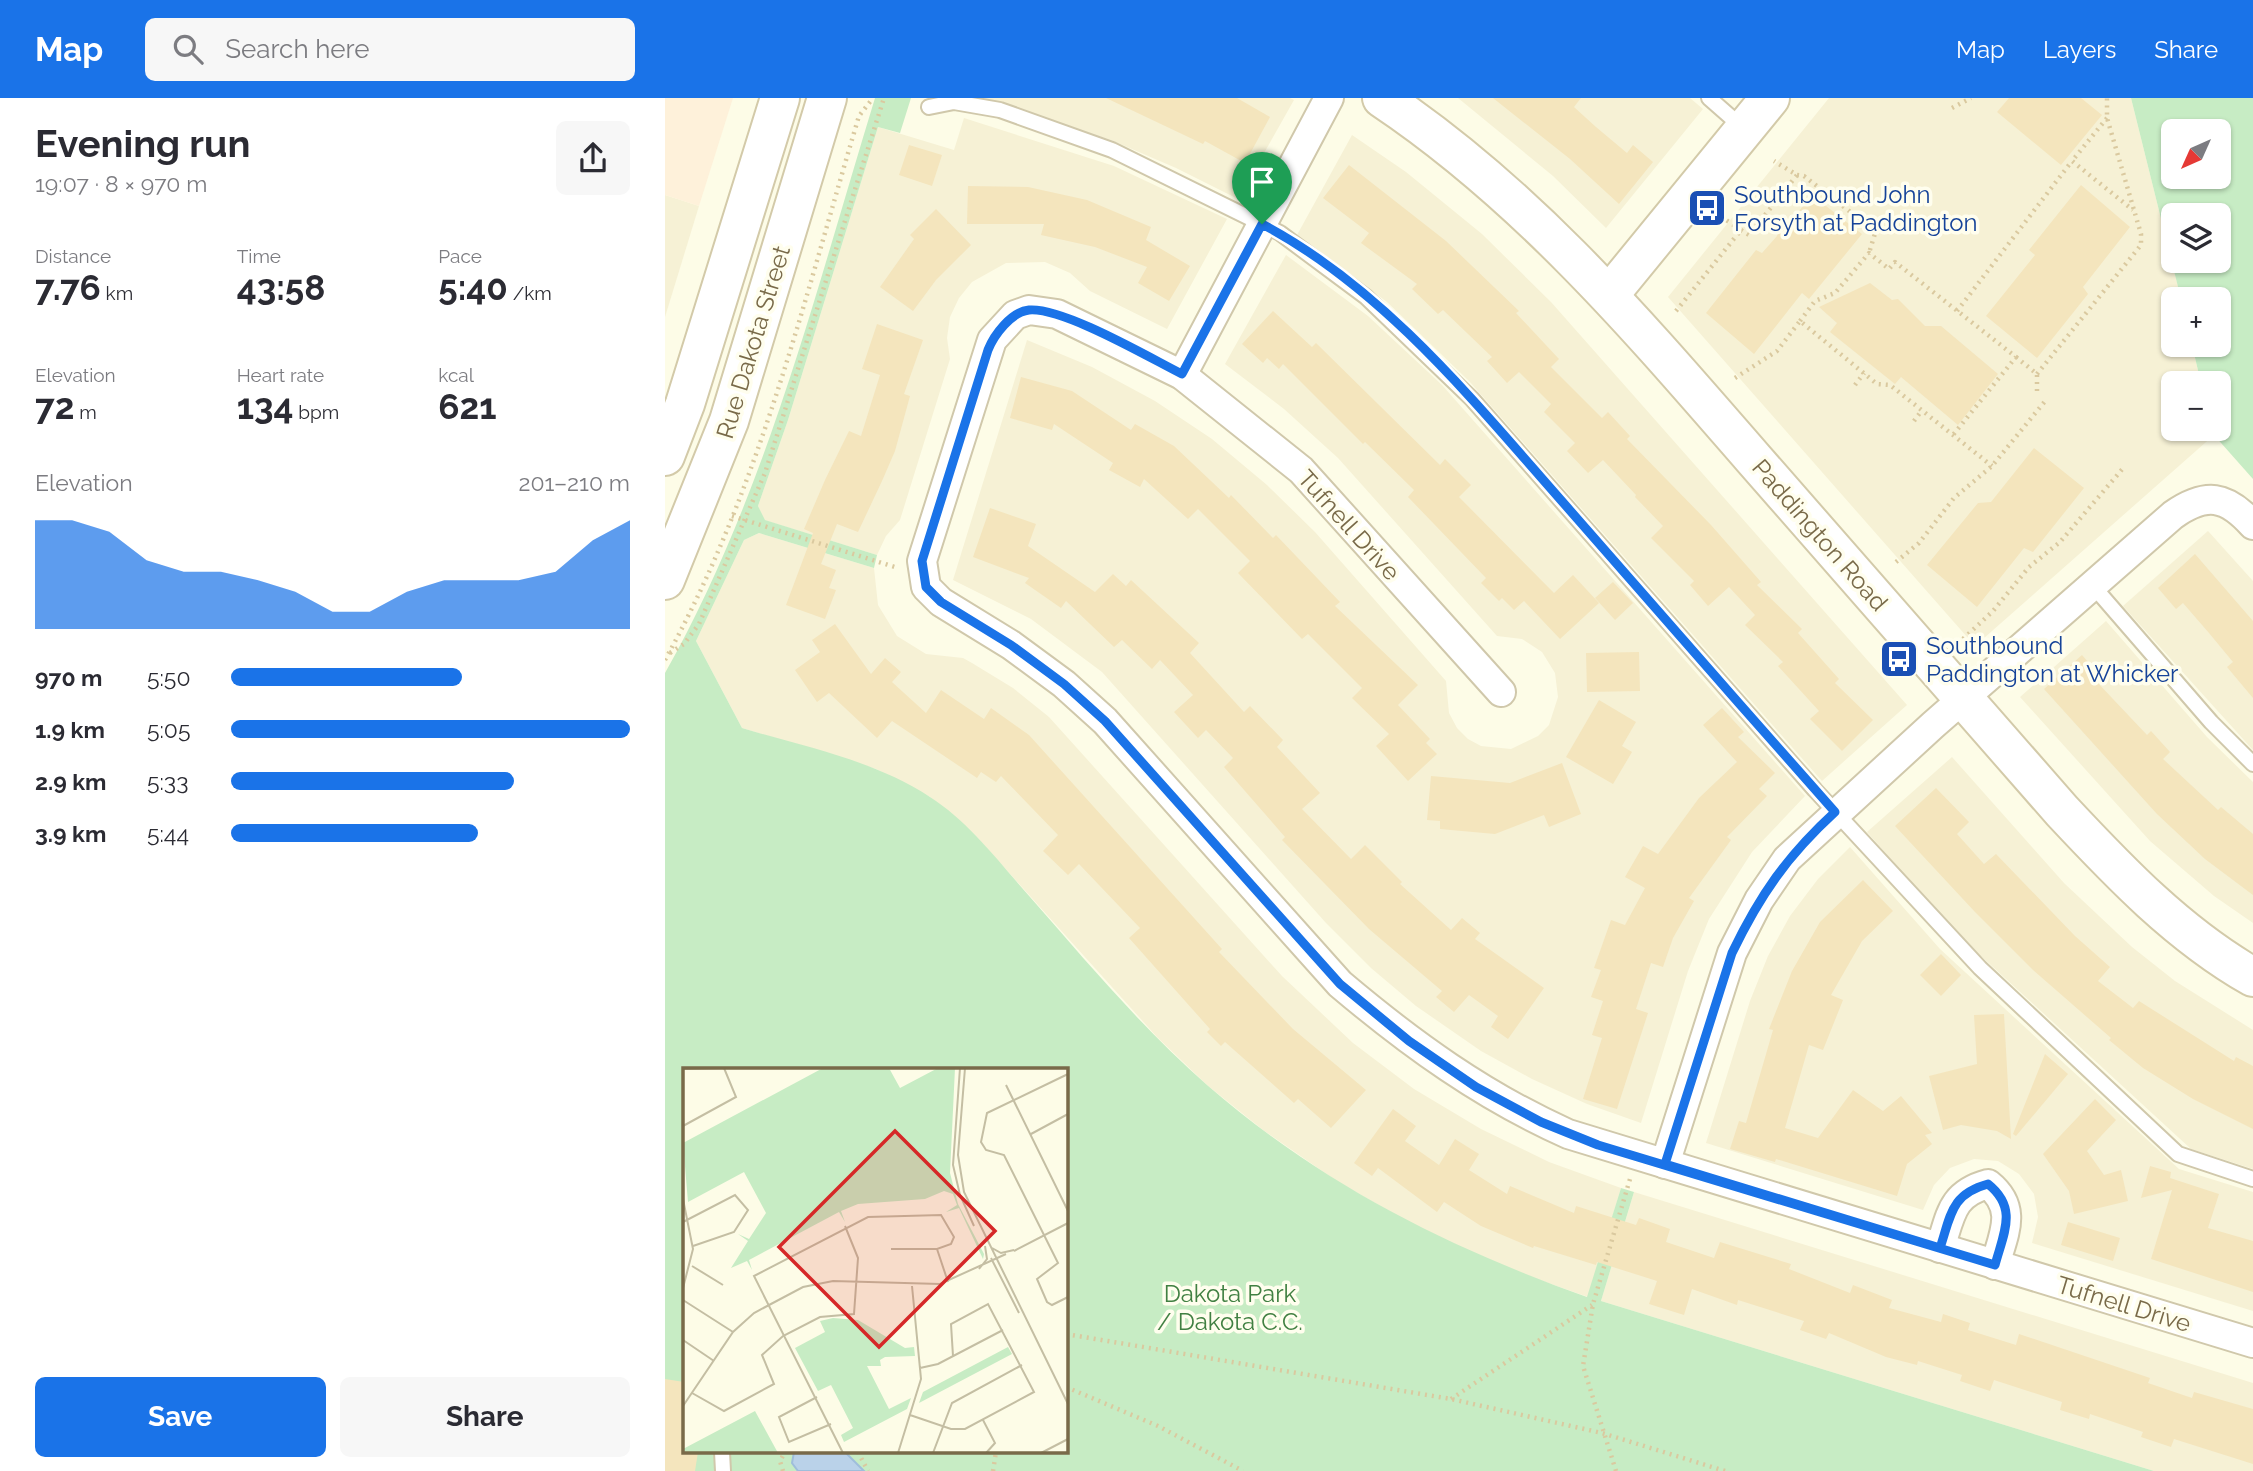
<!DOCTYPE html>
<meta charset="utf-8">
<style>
:root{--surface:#fff;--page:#f7f7f7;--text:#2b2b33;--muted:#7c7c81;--accent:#1a73e8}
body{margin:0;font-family:Raleway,sans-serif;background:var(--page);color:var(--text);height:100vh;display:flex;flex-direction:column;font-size:26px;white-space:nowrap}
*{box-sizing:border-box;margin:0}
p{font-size:23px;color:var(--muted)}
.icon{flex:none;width:38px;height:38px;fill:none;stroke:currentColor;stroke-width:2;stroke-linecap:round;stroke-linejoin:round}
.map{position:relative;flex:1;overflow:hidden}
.drawer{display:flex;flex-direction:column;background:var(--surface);width:665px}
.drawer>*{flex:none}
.needle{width:46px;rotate:225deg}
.buttons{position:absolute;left:1496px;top:21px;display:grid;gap:14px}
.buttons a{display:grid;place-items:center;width:70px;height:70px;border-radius:10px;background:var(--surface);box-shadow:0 2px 5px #0004;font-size:35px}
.pin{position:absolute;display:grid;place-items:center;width:60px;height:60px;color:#fff;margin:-72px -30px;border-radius:50% 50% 50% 0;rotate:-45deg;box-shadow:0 0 7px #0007}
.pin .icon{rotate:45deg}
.round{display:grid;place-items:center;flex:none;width:74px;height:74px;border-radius:10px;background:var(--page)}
.head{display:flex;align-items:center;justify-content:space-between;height:119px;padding:0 35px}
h1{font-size:38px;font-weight:700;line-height:52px}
.metrics{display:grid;grid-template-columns:repeat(3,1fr);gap:10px;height:119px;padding:7px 35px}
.metrics div{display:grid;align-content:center}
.metrics b{font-size:35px;font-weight:700}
.metrics small{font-size:19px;font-weight:400}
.metrics p{font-size:19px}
.chart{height:196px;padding:14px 35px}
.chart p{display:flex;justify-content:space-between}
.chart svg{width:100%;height:126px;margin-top:7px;fill:var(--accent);opacity:.7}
.cta{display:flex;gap:14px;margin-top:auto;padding:14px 35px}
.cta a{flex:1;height:80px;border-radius:10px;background:var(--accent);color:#fff;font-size:28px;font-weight:700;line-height:80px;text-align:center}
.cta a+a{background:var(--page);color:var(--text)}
ul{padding:0 35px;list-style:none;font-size:23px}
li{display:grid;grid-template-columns:112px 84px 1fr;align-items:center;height:52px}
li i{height:18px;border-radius:9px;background:var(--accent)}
header{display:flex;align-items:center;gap:42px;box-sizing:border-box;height:98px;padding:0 35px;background:var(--accent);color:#fff}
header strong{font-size:33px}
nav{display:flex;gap:38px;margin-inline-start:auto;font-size:24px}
.search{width:490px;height:63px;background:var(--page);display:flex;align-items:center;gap:18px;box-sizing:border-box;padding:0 24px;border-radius:10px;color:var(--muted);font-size:26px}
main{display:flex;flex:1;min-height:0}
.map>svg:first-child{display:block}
</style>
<header>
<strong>Map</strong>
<div class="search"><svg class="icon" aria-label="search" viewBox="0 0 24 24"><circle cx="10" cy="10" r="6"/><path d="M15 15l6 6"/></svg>Search here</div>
<nav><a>Map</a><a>Layers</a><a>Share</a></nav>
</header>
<main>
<section class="drawer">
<div class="head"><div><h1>Evening run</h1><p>19:07 · 8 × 970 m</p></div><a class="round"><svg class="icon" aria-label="share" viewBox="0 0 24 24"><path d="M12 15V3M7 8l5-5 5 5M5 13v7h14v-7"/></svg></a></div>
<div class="metrics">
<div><p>Distance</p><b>7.76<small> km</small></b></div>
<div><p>Time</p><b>43:58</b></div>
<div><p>Pace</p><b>5:40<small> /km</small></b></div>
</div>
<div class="metrics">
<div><p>Elevation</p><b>72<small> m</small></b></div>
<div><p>Heart rate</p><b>134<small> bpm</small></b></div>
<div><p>kcal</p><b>621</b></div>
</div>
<div class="chart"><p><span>Elevation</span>201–210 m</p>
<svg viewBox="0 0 160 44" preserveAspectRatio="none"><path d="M0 44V6L10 6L20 10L30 20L40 24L50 24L60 27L70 31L80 38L90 38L100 31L110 27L120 27L130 27L140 24L150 13L160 6V44z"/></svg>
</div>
<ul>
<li><b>970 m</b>5:50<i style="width:58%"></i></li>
<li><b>1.9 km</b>5:05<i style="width:100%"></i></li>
<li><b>2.9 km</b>5:33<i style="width:71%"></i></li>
<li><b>3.9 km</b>5:44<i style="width:62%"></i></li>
</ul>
<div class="cta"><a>Save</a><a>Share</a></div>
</section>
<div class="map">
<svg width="1588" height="1373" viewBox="0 0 1588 1373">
<rect width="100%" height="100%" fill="#fdfce7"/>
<g fill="#f6f1d5">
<path d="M312,0H625L629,2L573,101L511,70L446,42Z"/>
<path d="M793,0H1025L1038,11L941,130L888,78Z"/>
<path d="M1164,0H1466L1516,201H1508V247H1527L1536,285H1508V331H1547L1549,337L1310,548L1003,199Z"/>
<path d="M299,20L449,68L562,121L502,231L425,193L405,175L380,164L341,165L307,184L294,200L285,219L282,240L285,261L235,422L221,438L212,457L99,422L93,408L123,322L213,29L289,52Z"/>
<path d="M687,37L741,74L817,136L886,204L1242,607L1157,683L804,283L722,204L632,137Z"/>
<path d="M0,97L34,108L0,219Z"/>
<path d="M621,157L703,218L777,287L1140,698L1087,754L1044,821L1023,873L976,1025L922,1006L867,981L816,953L751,908L706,870L661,825L437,574L366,521L288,482L362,242L427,269L490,303L547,341L602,387L650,434L781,583L784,615L792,630L803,641L816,648L846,651L873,638L884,627L893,599L890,575L877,554L857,541L832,538L673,360L619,311L560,266Z"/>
<path d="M1543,433L1588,483V652L1458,508Z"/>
<path d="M94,435L209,470L213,507L232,538L261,556L298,560L307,565L348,590L384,619L617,878L688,945L749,991L816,1031L884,1064L956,1090L923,1199L835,1168L754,1130L673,1084L598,1032L542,987L492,939L310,737L265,699L211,671L77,630L31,543L79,442Z"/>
<path d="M1441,523L1542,639L1588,684V825L1549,798L1485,743L1355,599Z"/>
<path d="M1287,659L1399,785L1467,849L1510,883L1588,932V1071L1526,1051L1291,835L1202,734Z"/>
<path d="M1185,749L1275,851L1514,1071L1588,1094V1213L1367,1145L1373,1119L1369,1096L1354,1076L1333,1063L1309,1061L1285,1070L1269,1087L1258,1112L1041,1045L1085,903L1103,858L1125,818L1153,781Z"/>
<path d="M969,1094L1588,1285V1373H1489L936,1203Z"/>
</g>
<path fill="#fef1da" d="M0,0H68L34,108L0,97Z"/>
<g fill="#c7ecc4" fill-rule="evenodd">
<path d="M210,0H246L235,35L213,29L123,322L93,408L100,422L212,457L209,470L94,435L79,442L31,543L77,630C140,649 209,662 265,699C304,724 334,764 365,799C422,864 477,930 542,987C656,1086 782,1149 922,1199L956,1090L969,1094L936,1203L1489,1373H0V575C101,396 150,195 210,0ZM19,972H401V1354H19Z"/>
<path d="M1466,0H1588V381L1549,337L1547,331H1554V285H1536L1527,247H1554V201H1516ZM1508,33H1554V79H1508ZM1508,117H1554V163H1508Z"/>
</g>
<path fill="#bad2e9" stroke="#9fbedb" stroke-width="2" d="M129,1354H180L199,1373H133L127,1365Z"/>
<g fill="#f4e5bd">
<path d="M441,0H572L605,19L580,65L540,43L538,46Z"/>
<path d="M828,0H916L909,9L931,29L962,55L968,47L988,64L954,106L905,61Z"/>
<path d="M1344,0H1416L1437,17L1396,67L1332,14Z"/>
<path d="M244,47L277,57L267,88L234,77Z"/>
<path d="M684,67L781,143L854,213L851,215L894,261L886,269L937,320L943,314L965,338L962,341L1046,427L1096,484L1092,487L1137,531L1133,535L1174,581L1170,585L1208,622L1177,653L1145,621L1154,613L1113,568L1118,564L1080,527L1090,517L1064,489L1043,508L1025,487L1029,483L986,440L998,428L970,399L971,397L938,362L923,375L902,353L910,345L879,314L886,306L854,274L842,285L822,263L827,259L778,212L773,216L747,191L752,186L696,145L704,135L658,100Z"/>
<path d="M1416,87L1465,129L1418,189L1423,196L1372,260L1321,218L1370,157L1364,152Z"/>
<path d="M303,88L363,89L422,102L486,129L481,142L525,168L504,203L473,185L482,169L430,149L376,137L379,126H302Z"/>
<path d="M1147,97L1197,136L1144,201L1137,195L1089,256L1041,215L1091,152L1097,155L1112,138L1115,129L1129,119Z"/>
<path d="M271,111L306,147L271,182L248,213L215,189L249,141L245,137Z"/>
<path d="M1205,185L1227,202L1233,201L1260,228H1276L1333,276L1293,327L1236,279L1230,286L1165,234L1172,225L1154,209Z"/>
<path d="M608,213L647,249L651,245L775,367L780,361L806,387L794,399L889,495L908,477L934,505L895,541L859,503L849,512L837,500L834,503L816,485L821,480L743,399L749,392L700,344L698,346L618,266L614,271L602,260L598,265L577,246Z"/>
<path d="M212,226L258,242L239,296L245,298L230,353L217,383L193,434L172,426L156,466L171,472L164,490L171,492L160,521L121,507L148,435L139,431L160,382L184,333L196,338L215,277L197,271Z"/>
<path d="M356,279L407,293L466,332L470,326L509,348L564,400L566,397L608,440L611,437L675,504L670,508L753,587L733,607L765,641L761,645L772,656L743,683L711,648L724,636L687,600L697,590L643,536L637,541L573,475L585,463L533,411L523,421L479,381L475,389L444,372L448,365L389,326L387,332L345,320Z"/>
<path d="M1369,350L1419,390L1368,454L1359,450L1312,509L1262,467L1313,405L1326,404Z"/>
<path d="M325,410L371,426L363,448L430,494L448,476L461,488L466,482L534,545L525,555L579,614L585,608L618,642L612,649L655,695L637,711L686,761L700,747L737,784L735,786L786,832L797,820L815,835L810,841L879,890L843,941L826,929L833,918L804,897L789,914L771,899L777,893L704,831L617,742L620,739L559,669L568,660L541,632L533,640L509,614L528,597L495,562L487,571L457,542L449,549L401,503L396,510L360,485L364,480L308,459Z"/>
<path d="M1530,456L1588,523V600L1562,569L1568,564L1544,535L1518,505L1511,511L1493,490Z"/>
<path d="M948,484L968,505L950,522L930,500Z"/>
<path d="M170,526L206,576L220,560L236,574L227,584L261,615L276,592L319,621L326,610L364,637L557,851L554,854L628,931L701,992L666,1030L633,1001L629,1005L560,944L556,948L542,934L545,931L464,840L475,830L414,766L403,777L378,753L393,737L336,678L331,684L316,674L312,680L227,623L212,640L164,595L152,604L130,572L155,554L147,542Z"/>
<path d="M974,554L975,593L922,594L921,555Z"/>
<path d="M1417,557L1435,578L1430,582L1482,637L1486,633L1505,654L1498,661L1553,712L1556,709L1588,736V797L1540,761L1492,716L1379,591Z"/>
<path d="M934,602L971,624L957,648L967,654L948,686L901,659Z"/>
<path d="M1057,610L1079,634L1073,639L1110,675L1094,691L1102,698L1062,739L1066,742L1024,800L1029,803L1008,840L998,869L986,865L971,911L983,915L952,1011L918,1001L937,940L927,937L938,903L926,899L936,872L929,870L946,822L960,827L980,790L960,779L978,748L993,756L1034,700L1072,664L1038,627Z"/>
<path d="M897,665L916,716L884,729L879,717L830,736L775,731V723L762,722L766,678L845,685Z"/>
<path d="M1271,690L1304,724L1292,736L1319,766L1331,756L1410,838L1445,869L1433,883L1468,910L1474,903L1569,963L1571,959L1588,968V1031L1528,1001L1478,970L1444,942L1446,940L1368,872L1310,814L1230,728Z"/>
<path d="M1198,782L1228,813L1197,843L1166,897L1178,902L1158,952L1144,947L1120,1030L1153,1040L1188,992L1218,1013L1236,998L1267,1035L1260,1037L1267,1046L1242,1066L1232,1098L1111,1061L1110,1064L1065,1051L1074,1023L1081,1025L1108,932L1104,931L1127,873L1155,824Z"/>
<path d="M1276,856L1296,877L1276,898L1255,877Z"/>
<path d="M1339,916L1346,1041L1332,1033L1296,1027L1278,1032L1264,978L1312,966L1309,917Z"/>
<path d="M1380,956L1403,976L1351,1038L1348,1036Z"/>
<path d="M1430,1001L1451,1022L1422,1053L1439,1077L1456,1072L1463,1103L1409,1116L1404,1093L1378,1056Z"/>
<path d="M728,1011L751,1028L740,1043L774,1067L790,1041L814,1056L804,1072L842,1096L845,1088L909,1115L911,1108L971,1127L974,1120L1005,1131L1001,1144L1049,1160L1055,1144L1126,1166L1124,1171L1185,1195L1188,1187L1227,1202L1224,1210L1276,1224L1278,1216L1305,1225L1303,1232L1351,1247L1354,1236L1485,1280L1483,1285L1527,1300L1529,1294L1588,1311V1366L1509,1341L1506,1349L1476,1339L1478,1334L1425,1316L1424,1321L1395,1312L1397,1304L1329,1282L1325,1293L1295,1283L1297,1277L1253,1263L1252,1267L1221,1259L1164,1235L1161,1241L1135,1232L1139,1223L1073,1202L1072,1207L1027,1191L1019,1217L984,1206L992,1183L932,1164L931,1167L869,1148L868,1150L816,1128L779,1104L772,1114L713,1070L707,1078L689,1065Z"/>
<path d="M1485,1068L1506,1074L1505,1080L1554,1096L1543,1130L1588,1143V1194L1486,1161L1507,1092L1476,1100Z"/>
<path d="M1403,1124L1455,1140L1448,1163L1396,1147Z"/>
<path d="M0,1281L19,1284V1354H33L30,1373H0Z"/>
</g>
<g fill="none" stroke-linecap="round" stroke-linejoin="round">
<defs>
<g id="lane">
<path d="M1044,0L1077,29"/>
<path d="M264,9L289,4L335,12L447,52L615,135L701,199L807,301L1150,692L1315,870L1513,1056L1588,1081"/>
<path d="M1429,489L1546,624L1588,666"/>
<path d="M57,1354L58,1373"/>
</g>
<g id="street">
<path d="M517,277L664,0"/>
<path d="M836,594L636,372L517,277L392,216L364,212L350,217L327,242L257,463L261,489L276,504L346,547L399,586L440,623L675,886C746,946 818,998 903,1036L1588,1245"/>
<path d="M1000,1066L1067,855L1094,802L1122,761L1268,627L1508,417C1541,394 1561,397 1588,427"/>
<path d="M1275,1150C1286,1117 1286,1096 1323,1086C1353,1110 1339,1135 1330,1167"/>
</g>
<g id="secondary">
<path d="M717,0C862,97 973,228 1087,359C1190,477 1293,595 1397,713C1454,774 1514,837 1588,879"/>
<path d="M944,197L1105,0"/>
<path d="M0,358L20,306L115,0"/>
<path d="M0,482L64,323L162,0"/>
</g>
</defs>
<use href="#lane" stroke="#d0c8ab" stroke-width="18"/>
<use href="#street" stroke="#d0c8ab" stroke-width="32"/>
<use href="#secondary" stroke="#d3caa9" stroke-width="42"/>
<g stroke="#dac99f" stroke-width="4.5" stroke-dasharray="2 5" stroke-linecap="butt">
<path d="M1287,10L1306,0"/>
<path d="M1442,20L1407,63L1468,112"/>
<path d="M1132,77L1139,78L1201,126L1212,129L1204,155"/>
<path d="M1076,132L1084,137L1132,77L1109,63"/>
<path d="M1011,213L1076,132L1061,122"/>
<path d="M1292,213L1407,63"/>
<path d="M1135,223L1150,203L1170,195L1204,155L1224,171L1230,164L1351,259L1288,337"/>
<path d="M1351,259L1372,276V295"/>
<path d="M1372,276L1476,147V136L1442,20V0"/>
<path d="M1070,280L1112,253L1135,223L1212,286L1225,287L1327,368"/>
<path d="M1190,287L1199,275"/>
<path d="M1249,323L1257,312"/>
<path d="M67,418L233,470"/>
<path d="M1231,464L1254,445L1289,400L1327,368L1381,302"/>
<path d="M1298,541L1328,513L1364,469L1395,444L1460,368"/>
<path d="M5,555L19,546L34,526L100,375L219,0"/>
<path d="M0,562C94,393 139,202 194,18L208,0"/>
<path d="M401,1236L786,1301L937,1335L1060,1373"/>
<path d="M401,1289L493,1328L578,1373"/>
<path d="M786,1301L927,1207"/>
<path d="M193,1354L203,1373"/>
<path d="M118,1373L115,1363L120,1354"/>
<path d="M328,1373L331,1354"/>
<path d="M951,1373L918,1268L928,1206L965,1081"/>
</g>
<use href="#lane" stroke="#fff" stroke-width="14"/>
<use href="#street" stroke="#fff" stroke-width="28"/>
<use href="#secondary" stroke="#fff" stroke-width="38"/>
</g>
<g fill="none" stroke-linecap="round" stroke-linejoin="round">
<defs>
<path id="route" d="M597,126L517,276C485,260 398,209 364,212C346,214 329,237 323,252L257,463L261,489L276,504L346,547L399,586L440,623L675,886L744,943L811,989L876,1024L933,1047L1330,1167C1339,1134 1353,1110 1323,1086C1286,1096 1286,1117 1275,1150L1000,1066L1067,855C1095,797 1122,758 1170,714C1080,613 991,510 902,409C811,306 720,191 597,126"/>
</defs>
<use href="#route" stroke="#fff" stroke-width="14"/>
<use href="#route" stroke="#1a73e8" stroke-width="9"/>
</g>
<defs>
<symbol id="bus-square" viewBox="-11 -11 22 22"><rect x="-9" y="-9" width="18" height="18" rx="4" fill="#1a4fb4" stroke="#fffeee"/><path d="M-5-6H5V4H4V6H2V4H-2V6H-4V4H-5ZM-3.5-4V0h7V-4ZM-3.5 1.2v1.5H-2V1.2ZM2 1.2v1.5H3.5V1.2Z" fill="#fff"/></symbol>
</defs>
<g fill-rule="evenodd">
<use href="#bus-square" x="1020" y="88" width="44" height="44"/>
<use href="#bus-square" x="1212" y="539" width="44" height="44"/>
</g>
<g text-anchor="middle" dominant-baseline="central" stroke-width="7" stroke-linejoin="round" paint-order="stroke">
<g font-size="24" fill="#164399" stroke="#fffeee" text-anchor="start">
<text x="1069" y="96">Southbound John<tspan x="1069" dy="28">Forsyth at Paddington</tspan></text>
<text x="1261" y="547">Southbound<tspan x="1261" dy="28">Paddington at Whicker</tspan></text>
</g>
<g font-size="24" fill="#796a49" stroke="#fffeee">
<text transform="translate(88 244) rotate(-73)">Rue Dakota Street</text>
<text transform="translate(684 427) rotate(48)">Tufnell Drive</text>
<text transform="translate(1155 437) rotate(49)">Paddington Road</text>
<text transform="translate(1459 1206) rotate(17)">Tufnell Drive</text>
</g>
<g font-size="24" fill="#418042" stroke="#fffeee">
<text x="565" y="1195">Dakota Park<tspan x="565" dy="28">/ Dakota C.C.</tspan></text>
</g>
</g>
<g transform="translate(18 970)">
<rect width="385" height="385" fill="#fdfce7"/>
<path d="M140,0H206L217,20L255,0H272L267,105L275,136L301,186L300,191L276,140L263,144L274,137L270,126L261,123L242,131L175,136L158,143L162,154L156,144L66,192L69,202L64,193L48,200L65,173L55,166L66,171L83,145L61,104L5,134L0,75ZM150,250L175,252L222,280L231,279L232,288L202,289L197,292L198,298H184L206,341L228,330L224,341L161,374L158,367L170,360L148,317L135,323L112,280L142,264L137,253ZM325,279L329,286L236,335L240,324ZM72,343L95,385H0V381Z" fill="#c7ecc4"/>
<path fill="none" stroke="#c4bea3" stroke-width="2" d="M277,0L270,97L277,127L291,158M282,0L275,87L281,124L385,336M0,1L38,0M385,6L304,45L298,74L303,82L321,87L375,195L354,211L364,234L369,237L385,229M323,17L385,143M0,58L53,29L41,0M348,66L385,46M0,131L10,181L0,220M0,154L52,127L65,142L51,164L10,178M309,180L318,185L331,182M254,181L265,214M331,183L385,155M308,190L336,245M9,198L40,217M296,201L304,191L302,178M0,232L50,264M0,272L31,293M237,300L255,296L320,262M9,325L41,343L91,316L79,287L100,268L137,249L171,246L175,190L162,158M134,329L96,349L106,374L148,356M0,338L50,264L71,245L120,219L150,213L257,216L323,186M227,347L268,361H282L351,324L305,236L268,256L270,288M300,352L312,375L303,385M160,385L71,208L185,149L258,147L271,169L268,176L254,181H208M215,385L238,311L229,218M250,385L269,335L339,297M358,385L385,371"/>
<path fill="#d62828" fill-opacity="0.15" stroke="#d62828" stroke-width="3.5" d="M212,63L312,163L196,279L96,179Z"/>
<rect width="385" height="385" fill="none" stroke="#796a49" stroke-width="3.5"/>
</g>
</svg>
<div class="buttons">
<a><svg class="needle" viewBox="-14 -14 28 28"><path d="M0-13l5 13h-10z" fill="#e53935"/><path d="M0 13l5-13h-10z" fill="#7c7c81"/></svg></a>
<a><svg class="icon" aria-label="layers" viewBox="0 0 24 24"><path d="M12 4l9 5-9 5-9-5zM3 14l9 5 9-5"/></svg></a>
<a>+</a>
<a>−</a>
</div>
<div class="pin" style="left:597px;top:126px;background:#1e9e55"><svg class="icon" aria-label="arrive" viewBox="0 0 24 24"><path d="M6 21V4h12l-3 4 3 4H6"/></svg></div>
</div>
</main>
